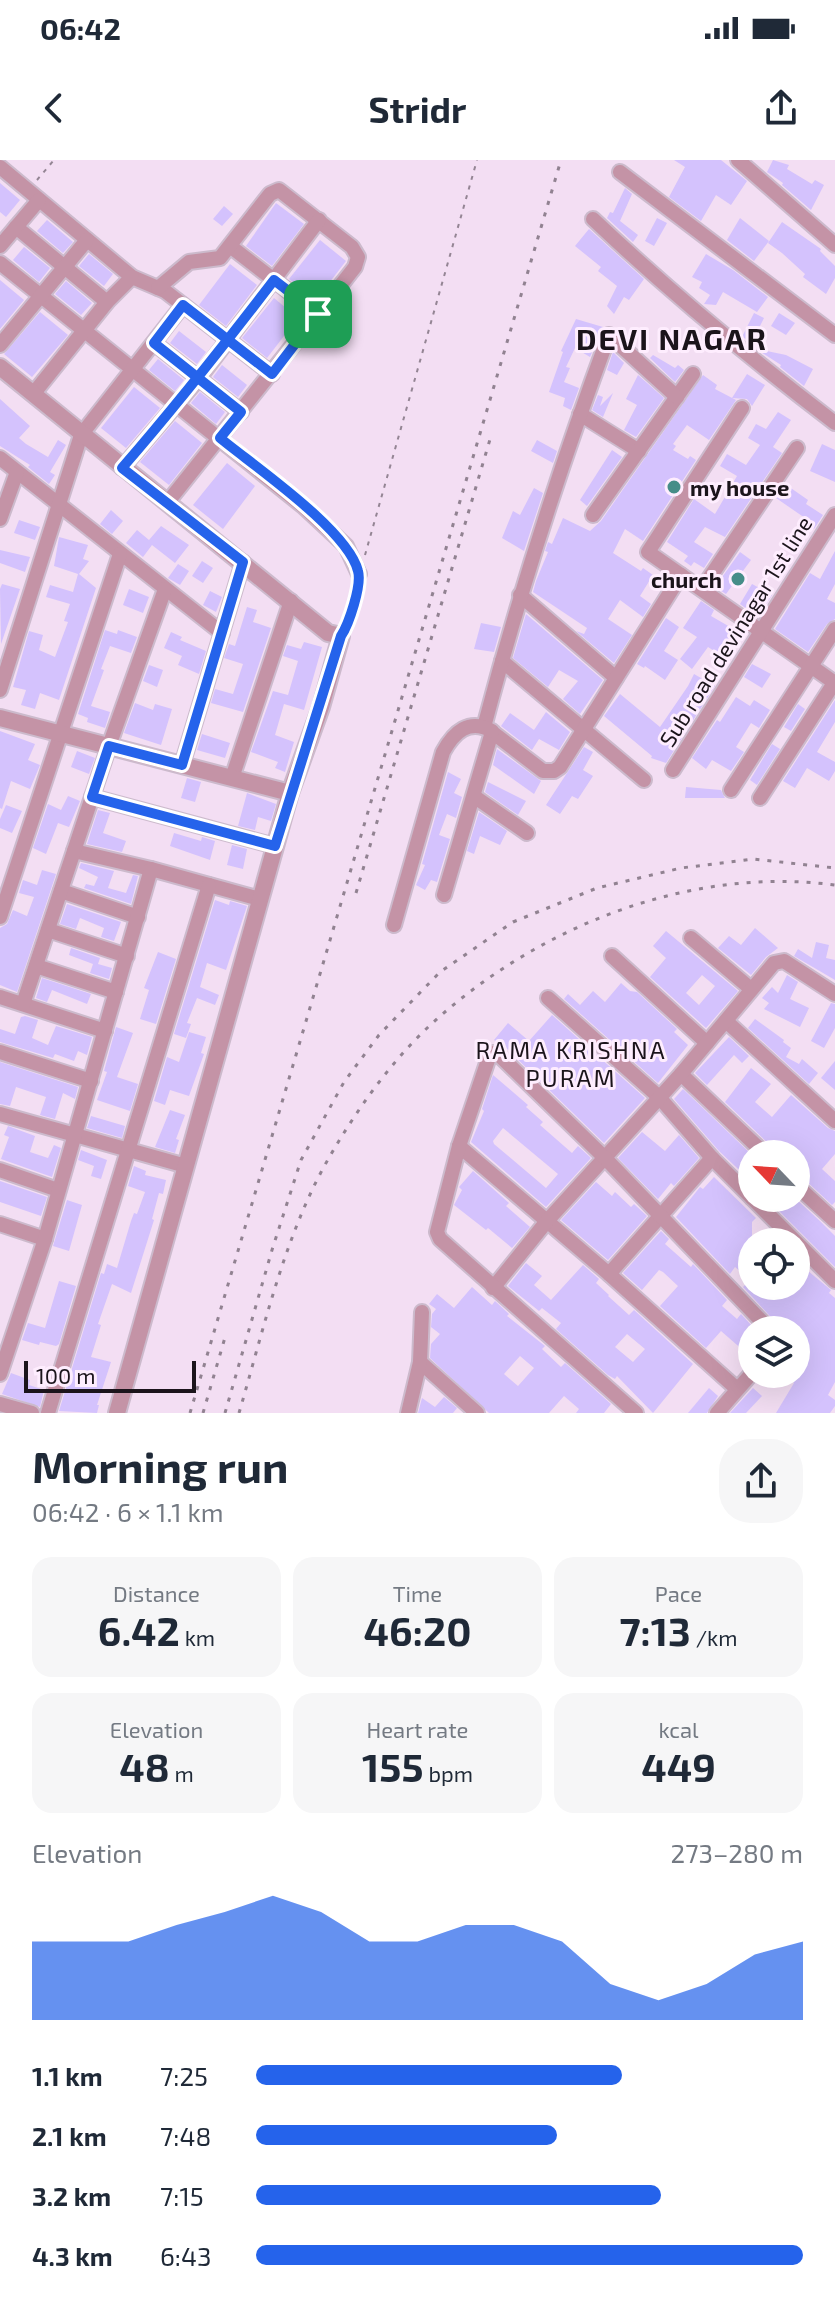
<!DOCTYPE html>
<meta charset="utf-8">
<style>
:root{--surface:#fff;--page:#f6f6f7;--text:#1f2937;--muted:#747a83;--accent:#2563eb}
body{margin:0;font-family:"Exo 2",sans-serif;background:var(--page);color:var(--text);height:100vh;display:flex;flex-direction:column;font-size:30px;white-space:nowrap}
*{box-sizing:border-box;margin:0}
p{font-size:26px;color:var(--muted)}
.icon{flex:none;width:44px;height:44px;fill:none;stroke:currentColor;stroke-width:2;stroke-linecap:round;stroke-linejoin:round}
.map{position:relative;height:1253px;overflow:hidden}
.panel{display:flex;flex-direction:column;background:var(--surface);flex:1}
.panel>*{flex:none}
.needle{width:52px;rotate:295deg}
.fabs{position:absolute;left:738px;top:980px;display:grid;gap:16px}
.fabs a{display:grid;place-items:center;width:72px;height:72px;border-radius:50%;background:var(--surface);box-shadow:0 8px 32px #0002;font-size:40px}
.scale{position:absolute;left:24px;bottom:20px;width:172px;box-sizing:border-box;padding-left:8px;border:4px solid #1b141b;border-top:0;font-size:22px;line-height:28px;white-space:nowrap;color:#1b141b;-webkit-text-stroke:6px #feedfe;paint-order:stroke}
.pin{position:absolute;display:grid;place-items:center;width:68px;height:68px;color:#fff;margin:-34px;border-radius:16px;box-shadow:0 4px 12px #0006}
.round{display:grid;place-items:center;flex:none;width:84px;height:84px;border-radius:32px;background:var(--page)}
.head{display:flex;align-items:center;justify-content:space-between;height:136px;padding:0 32px}
h1{font-size:44px;font-weight:700;line-height:60px}
.figures{display:grid;grid-template-columns:repeat(3,1fr);gap:12px;height:136px;padding:8px 32px}
.figures div{display:grid;align-content:center;border-radius:20px;background:var(--page);text-align:center}
.figures b{font-size:40px;font-weight:700}
.figures small{font-size:22px;font-weight:400}
.figures p{font-size:22px}
.chart{height:224px;padding:16px 32px}
.chart p{display:flex;justify-content:space-between}
.chart svg{width:100%;height:144px;margin-top:8px;fill:var(--accent);opacity:.7}
ul{padding:0 32px;list-style:none;font-size:26px}
li{display:grid;grid-template-columns:128px 96px 1fr;align-items:center;height:60px}
li i{height:20px;border-radius:10px;background:var(--accent)}
.status{display:flex;justify-content:space-between;align-items:center;height:56px;padding:0 40px;background:var(--surface);direction:ltr}
.status svg{height:22px;fill:currentColor}
header{display:flex;justify-content:space-between;align-items:center;height:104px;padding:0 32px;background:var(--surface);font-size:36px;font-weight:700}
.map>svg:first-child{display:block}
</style>
<div class="status"><b>06:42</b><svg viewBox="0 0 49 12"><path d="M0 12V9h3v3zM5 12V6h3v6zM10 12V3h3v9zM15 12V0h3v12zM26 1h20v11H26zM47 4h2v5h-2z"/></svg></div>
<header><svg class="icon" aria-label="back" viewBox="0 0 24 24"><path d="M15 5l-7 7 7 7"/></svg>Stridr<svg class="icon" aria-label="share" viewBox="0 0 24 24"><path d="M12 15V3M7 8l5-5 5 5M5 13v7h14v-7"/></svg></header>
<div class="map">
<svg width="835" height="1253" viewBox="0 0 835 1253">
<rect width="100%" height="100%" fill="#f3def3"/>
<g fill="#d4c2fd" fill-rule="evenodd">
<path d="M674,0H721L747,21L731,45L716,35L701,61L669,37L685,7Z"/>
<path d="M773,0L789,5L787,9L812,24L815,20L824,25L811,50L782,25L783,23L767,12Z"/>
<path d="M0,23L20,40L6,57L0,52Z"/>
<path d="M625,28L632,34L620,61L638,75L633,82L607,58L610,52L613,53Z"/>
<path d="M276,43L304,64L272,106L246,86Z"/>
<path d="M224,46L233,54L222,66L213,59Z"/>
<path d="M657,58L667,63L654,86L645,81Z"/>
<path d="M740,58L769,81L754,101L727,80Z"/>
<path d="M47,60L73,82L63,93L37,71Z"/>
<path d="M782,62L821,89L820,91L835,106V118L826,134L803,117L805,114L782,93L768,83Z"/>
<path d="M589,69L644,119L629,140L624,137L614,154L607,146L617,126L598,111L601,107L575,86Z"/>
<path d="M320,80L346,101L316,140L289,119Z"/>
<path d="M24,87L50,108L39,122L13,100Z"/>
<path d="M89,94L113,114L104,126L79,106Z"/>
<path d="M706,94L733,110L768,137L757,152L723,132L716,145L704,144L710,135L699,128L702,122L692,117Z"/>
<path d="M230,104L257,125L226,166L199,145Z"/>
<path d="M0,120L24,140L0,169Z"/>
<path d="M66,121L92,143L81,155L55,134Z"/>
<path d="M274,138L298,158L267,198L242,178Z"/>
<path d="M40,152L68,175L32,217L4,194Z"/>
<path d="M754,153L764,158L752,182L742,177Z"/>
<path d="M779,153L795,163L786,175L771,166Z"/>
<path d="M576,159L603,167L590,197L575,188L566,207L570,208L564,222L579,228L571,250L563,246L565,238L549,232L563,192L561,191Z"/>
<path d="M179,171L206,192L197,204L170,183Z"/>
<path d="M762,190L786,195L813,209L804,226L780,207L781,205L761,192Z"/>
<path d="M613,192L624,203L617,215L607,210Z"/>
<path d="M653,195L675,208L678,205L684,210L675,222L650,198Z"/>
<path d="M158,199L184,220L175,231L149,210Z"/>
<path d="M222,205L247,225L238,237L213,217Z"/>
<path d="M747,214L765,225L752,246L747,239L732,238Z"/>
<path d="M638,215L664,238L636,277L624,270L637,245L626,239Z"/>
<path d="M703,215L717,225L715,229L736,240L709,280L687,265L673,284L676,286L673,290L688,299L690,296L696,300L643,381L625,369L613,393L641,411L643,408L653,415L640,436L651,444L643,457L620,440L608,459L632,475L614,503L576,471L584,474L587,468L533,432L536,421L548,392L545,391L548,382L552,384L563,358L590,371L601,361Z"/>
<path d="M134,227L160,248L126,288L101,268Z"/>
<path d="M200,232L225,252L216,264L191,243Z"/>
<path d="M613,233L603,257L592,250L598,235L603,237L600,246Z"/>
<path d="M0,239L30,266L19,278L26,284L48,297L58,280L66,285L50,312L55,315L49,324L28,307L30,305L0,286Z"/>
<path d="M778,252L791,260L773,287L782,293L725,377L705,367L694,382L713,394L704,408L694,402L691,406L684,401L688,396L667,382L694,339L715,354L737,316L720,306L727,294L746,305L760,285L748,278L756,264L766,269Z"/>
<path d="M175,261L202,283L169,325L140,302Z"/>
<path d="M537,280L557,291L553,303L531,291Z"/>
<path d="M822,284L835,290V322L810,311Z"/>
<path d="M612,290L622,297L587,346L580,340Z"/>
<path d="M227,303L255,326L223,369L193,345Z"/>
<path d="M785,324L808,340L806,344L823,355L814,369L803,362L805,358L776,338Z"/>
<path d="M534,328L543,333L524,391L502,378L513,351L520,355Z"/>
<path d="M111,350L123,361L112,374L100,364Z"/>
<path d="M19,360L40,367L35,380L14,373Z"/>
<path d="M161,366L189,385L175,403L152,385L143,397L126,383L137,370L149,380Z"/>
<path d="M59,377L88,385L83,399L89,401L79,414L96,428L59,540L40,533L35,549L21,545L26,530L13,527L29,471L43,475L39,490L55,497L68,462L64,461L70,444L46,437L50,425L73,432L78,414L54,406Z"/>
<path d="M0,390L30,397L25,412L0,403Z"/>
<path d="M835,391V424L827,439L835,443V459L827,464L808,492L775,469L810,413L820,419Z"/>
<path d="M740,392L751,400L726,434L715,427Z"/>
<path d="M202,401L213,408L203,423L192,416Z"/>
<path d="M178,404L189,411L180,425L168,418Z"/>
<path d="M2,424L20,429L1,484L0,429Z"/>
<path d="M752,424L772,435L758,457L740,444Z"/>
<path d="M129,429L149,437L143,453L123,445Z"/>
<path d="M210,431L222,437L216,452L203,445Z"/>
<path d="M701,441L714,450L711,456L737,471L722,496L708,487L692,509L680,499L697,477L683,468Z"/>
<path d="M247,447L257,450L253,462L271,468L243,552L211,543L215,529L233,534L243,504L224,498L229,484L235,486Z"/>
<path d="M526,454L603,520L580,554L563,539L578,521L559,510L548,527L513,498Z"/>
<path d="M666,458L679,467L664,491L678,500L665,520L645,506L644,508L637,504Z"/>
<path d="M481,463L501,467L494,492L474,489Z"/>
<path d="M105,470L117,474L118,470L137,477L131,493L110,486L101,509L104,510L91,546L110,552L105,568L87,562L88,558L78,554Z"/>
<path d="M171,472L182,477L180,480L206,491L199,514L178,505L182,496L164,488Z"/>
<path d="M304,482L322,487L304,550L284,544L275,575L294,582L285,612L275,608L278,602L251,592L273,531L288,535L298,501L283,496L287,485L301,489Z"/>
<path d="M752,504L771,514L762,528L744,517Z"/>
<path d="M149,505L163,510L157,527L143,521Z"/>
<path d="M694,514L715,526L666,603L651,598L652,596L604,556L620,534L660,567L688,526Z"/>
<path d="M736,537L750,546L754,540L770,550L759,568L751,563L736,587L744,592L731,611L712,600L706,609L692,598L717,560L720,562Z"/>
<path d="M835,540V562L817,592L835,602V611L829,621L807,608L795,628L783,621Z"/>
<path d="M135,543L153,550L155,544L172,549L161,585L124,573Z"/>
<path d="M798,544L805,549L791,571L784,567Z"/>
<path d="M546,552L570,572L559,590L539,579L532,590L501,566L510,553L534,570Z"/>
<path d="M0,571L35,584L28,600L40,605L30,629L11,621L2,649L0,648Z"/>
<path d="M202,574L230,583L225,598L197,590Z"/>
<path d="M772,584L780,589L757,625L750,620Z"/>
<path d="M584,587L593,592L583,610L593,616L578,639L572,636L560,654L546,645Z"/>
<path d="M497,589L541,621L534,634L493,605Z"/>
<path d="M77,591L95,598L89,614L71,607Z"/>
<path d="M448,612L461,619L454,633L462,637L456,658L447,654L439,675L450,679L437,722L431,720L425,730L416,725L425,705L422,704Z"/>
<path d="M187,618L201,622L195,642L181,638Z"/>
<path d="M488,622L526,641L518,655L485,632Z"/>
<path d="M686,627L721,630L725,638H685Z"/>
<path d="M247,633L276,644L271,661L258,657L255,670L238,666Z"/>
<path d="M68,636L80,641L69,667L58,663L46,694L33,688L48,644L61,650Z"/>
<path d="M6,645L22,651L12,673L0,668V659Z"/>
<path d="M98,650L110,653L103,673L126,681L122,692L87,684Z"/>
<path d="M479,652L507,671L500,685L480,676L474,694L467,691Z"/>
<path d="M174,673L201,681L202,677L215,681L210,700L170,686Z"/>
<path d="M232,685L247,689L243,709L227,705Z"/>
<path d="M81,703L114,711L108,728L126,733L133,715L138,716L131,744L84,728L86,724L94,726L98,717L79,708Z"/>
<path d="M42,710L56,714L17,832L0,825V768L7,764L13,750L27,756L34,737L19,733L23,720L37,725Z"/>
<path d="M215,740L229,745L230,741L247,746L226,810L207,803L200,827L219,835L215,845L197,838L187,863L191,864L186,878L174,874Z"/>
<path d="M67,744L121,762L114,781L101,777L104,768L80,758L76,769L60,764Z"/>
<path d="M755,768L778,788L766,797L751,815L718,788L729,776L741,785Z"/>
<path d="M666,771L738,831L706,868L650,817L666,798L653,786ZM702,815L715,826L699,845L686,833Z"/>
<path d="M816,782L829,785L826,798L835,800V820L794,796L798,789L812,798Z"/>
<path d="M71,788L100,798L98,804L112,808L109,819L90,813L93,804L69,795Z"/>
<path d="M158,792L176,799L156,864L140,859L149,830L144,828Z"/>
<path d="M787,815L798,822L790,839L809,848L800,867L764,849L769,843L762,838L772,827L778,833Z"/>
<path d="M42,818L91,834L87,844L52,830L47,842L36,838Z"/>
<path d="M621,823L630,831L637,832L677,869L674,872L688,885L658,923L564,839L568,834L580,845L593,831L605,842Z"/>
<path d="M831,843L835,844V868L824,888L811,881Z"/>
<path d="M552,855L645,938L604,983L505,887L494,880L508,863L529,881Z"/>
<path d="M25,856L38,860L32,878L48,885L56,866L92,877L87,895L78,891L74,901L55,894L53,898L0,882V869L15,874L21,857Z"/>
<path d="M755,859L784,880L783,882L791,888L786,897L799,904L802,899L818,913L809,924L748,868Z"/>
<path d="M116,867L133,873L117,917L138,924L130,951L97,940L107,912L104,911Z"/>
<path d="M189,872L206,877L201,893L204,894L189,936L170,930L165,945L154,941L167,897L179,902Z"/>
<path d="M729,877L749,896L742,903L734,895L707,925L695,913Z"/>
<path d="M835,901V930L821,918Z"/>
<path d="M0,902L78,927L75,939L63,933L55,959L40,955L46,937L16,927L10,946L0,944Z"/>
<path d="M751,908L771,924L755,942L772,957L791,935L828,968L835,971V994L822,1009L835,1021V1042L832,1045L803,1018L796,1015V994H775L772,987L725,942Z"/>
<path d="M493,915L528,945L526,947L543,962L540,965L572,993L578,986L591,998L546,1047L471,982L484,951L482,949ZM503,968L558,1014L546,1028L494,984L493,981Z"/>
<path d="M683,929L752,995V1022L719,991L674,939Z"/>
<path d="M170,950L185,955L176,979L179,980L175,993L155,987Z"/>
<path d="M91,956L125,966L122,978L87,968Z"/>
<path d="M8,966L35,976L30,992L48,998L54,985L61,988L52,1017L1,999L9,977L4,975Z"/>
<path d="M642,972L665,991L679,975L699,998L674,1026L671,1023L658,1039L618,998Z"/>
<path d="M81,990L107,1000L101,1019L91,1016L94,1006L78,1000Z"/>
<path d="M134,1006L146,1011L145,1015L166,1020L163,1034L159,1033L152,1059L154,1060L131,1133L112,1124L98,1164L101,1165L91,1197L111,1202L97,1245H99L97,1253L59,1251L101,1113L104,1114L107,1104L117,1108L131,1061L134,1053L137,1054L145,1032L128,1026Z"/>
<path d="M473,1011L509,1043L506,1046L530,1067L512,1088L488,1068L486,1070L454,1045L462,1030L459,1027Z"/>
<path d="M714,1017L756,1058L752,1062V1126H796V1101L831,1130L829,1133L835,1138V1222L828,1235L835,1240V1246L830,1253H776L794,1223L784,1214H796V1170H790L782,1163L779,1166L743,1127L750,1120L735,1107L730,1114L676,1057L700,1027L703,1029Z"/>
<path d="M0,1021L47,1037L41,1056L0,1042Z"/>
<path d="M596,1022L612,1036L615,1032L631,1047L634,1044L647,1056L608,1100L561,1060Z"/>
<path d="M766,1038H795L821,1062L835,1076V1107Z"/>
<path d="M67,1040L82,1045L69,1091L53,1086Z"/>
<path d="M661,1071L669,1079L665,1084L691,1107L693,1104L727,1140L722,1146L737,1159L741,1154L752,1166V1198L721,1171L706,1188L660,1146L678,1126L663,1112L659,1110L642,1130L623,1113Z"/>
<path d="M526,1103L542,1116L534,1125L551,1140L583,1105L599,1119L596,1123L609,1135L608,1136L629,1155L634,1150L693,1204L653,1253L617,1216L615,1219L608,1215L556,1169L561,1163L542,1148L539,1151L508,1126ZM627,1174L645,1189L633,1202L615,1187Z"/>
<path d="M59,1121L76,1126L59,1184L56,1186L40,1182L39,1185L22,1180L28,1163L45,1168Z"/>
<path d="M472,1127L492,1145L495,1141L509,1154L507,1156L545,1186L542,1189L561,1207L565,1203L611,1244L604,1253H576L579,1249L564,1236L549,1253H489L430,1198L431,1184L440,1174L431,1167L432,1154L436,1149L429,1144L437,1134L454,1148ZM520,1196L534,1208L518,1226L504,1214Z"/>
<path d="M11,1213L30,1220L29,1225L44,1230L40,1247L2,1234Z"/>
<path d="M709,1228L718,1236L707,1253H688Z"/>
<path d="M753,1228L762,1236L746,1253H730Z"/>
<path d="M444,1237L457,1248L453,1253H418L422,1238L435,1247Z"/>
</g>
<g fill="none" stroke-linecap="round" stroke-linejoin="round">
<defs>
<g id="minor">
<path d="M738,0L835,85"/>
<path d="M0,7L132,117L165,131L272,214"/>
<path d="M620,12L835,175"/>
<path d="M593,59C670,132 751,199 835,263"/>
<path d="M16,67L107,142"/>
<path d="M0,86L39,40"/>
<path d="M230,86L318,154"/>
<path d="M0,103L303,346L346,386L359,414"/>
<path d="M158,128L189,102L220,98L270,34L279,30L352,87L358,97L355,107L318,154L167,343"/>
<path d="M154,183L241,252"/>
<path d="M0,185L87,80"/>
<path d="M34,233L107,142L132,117"/>
<path d="M742,248L648,392L835,523"/>
<path d="M580,254L639,291"/>
<path d="M0,298L222,473"/>
<path d="M122,308L199,218L319,60"/>
<path d="M593,355L693,214"/>
<path d="M0,359L17,312"/>
<path d="M702,429L797,288"/>
<path d="M520,435L616,518"/>
<path d="M502,501L644,620"/>
<path d="M0,530L81,275L183,145"/>
<path d="M484,567C519,434 561,304 609,175L677,237"/>
<path d="M182,605L243,402"/>
<path d="M673,610L835,355"/>
<path d="M232,618L291,441"/>
<path d="M731,630L835,469"/>
<path d="M92,637L275,686"/>
<path d="M475,637L527,673"/>
<path d="M760,638L834,523"/>
<path d="M74,691L151,709"/>
<path d="M61,731L138,757"/>
<path d="M444,735L492,572L543,611H554L560,607L681,415"/>
<path d="M0,757L120,394"/>
<path d="M394,765L443,592C454,572 469,558 492,571"/>
<path d="M48,770L127,796"/>
<path d="M691,778L751,829"/>
<path d="M612,796L707,883"/>
<path d="M36,806L116,832"/>
<path d="M0,837L105,871"/>
<path d="M548,838L659,937L712,998L752,1038"/>
<path d="M23,844L109,586L165,429"/>
<path d="M726,861L835,961"/>
<path d="M0,892L91,921"/>
<path d="M681,914L765,994"/>
<path d="M0,954L186,1006"/>
<path d="M459,986L609,1114L737,1229"/>
<path d="M0,1010L58,1030"/>
<path d="M796,1025L835,1061"/>
<path d="M752,1038L835,1121"/>
<path d="M0,1064L45,1079"/>
<path d="M609,1114L712,998"/>
<path d="M493,1128L547,1061L681,914L774,803L784,801L835,834"/>
<path d="M420,1202L477,1253"/>
<path d="M0,1214L45,1079L151,709L260,739"/>
<path d="M0,1244L32,1253"/>
<path d="M48,1253L209,725"/>
<path d="M408,1253L420,1202L422,1152"/>
<path d="M636,1253L440,1079L437,1072L459,986L489,897L493,893L498,894L605,998L770,1170"/>
<path d="M717,1253L752,1213"/>
</g>
<g id="tertiary">
<path d="M0,207L328,473L341,476L321,547L290,633L117,1253"/>
<path d="M0,558L290,633"/>
</g>
</defs>
<use href="#minor" stroke="#ccbacc" stroke-width="18"/>
<use href="#tertiary" stroke="#ccbacc" stroke-width="20"/>
<g stroke="#948594" stroke-width="2" stroke-dasharray="4 6" stroke-linecap="butt">
<path d="M37,20L54,0"/>
<path d="M365,395L477,0"/>
<path d="M348,465L356,429"/>
</g>
<use href="#minor" stroke="#c493a6" stroke-width="14"/>
<use href="#tertiary" stroke="#c493a6" stroke-width="16"/>
<g stroke="#918291" stroke-width="3" stroke-dasharray="4 8" stroke-linecap="butt">
<path d="M356,733L491,276"/>
<path d="M190,1253L561,0"/>
<path d="M203,1253L226,1174"/>
<path d="M225,1253L272,1090L301,1000L344,922L379,875L440,812L513,762L597,728L681,708L753,699L835,708"/>
<path d="M239,1253C264,1168 285,1073 330,996C359,946 395,896 438,858C544,764 693,706 835,725"/>
</g>
</g>
<g fill="none" stroke-linecap="round" stroke-linejoin="round">
<defs>
<path id="route" d="M318,154L272,214L183,145L154,183L241,252L220,278C254,306 348,370 358,411C362,425 349,464 341,476L275,686L92,637L109,586L182,605L243,402L122,308C175,247 225,184 274,120L318,154"/>
</defs>
<use href="#route" stroke="#fff" stroke-width="16"/>
<use href="#route" stroke="#2563eb" stroke-width="10"/>
</g>
<g fill="#468d88" stroke="#feedfe" stroke-width="3">
<circle cx="674" cy="327" r="8"/>
<circle cx="738" cy="419" r="8"/>
</g>
<g text-anchor="middle" dominant-baseline="central" stroke-width="6" stroke-linejoin="round" paint-order="stroke">
<g font-size="22" font-weight="bold" fill="#1b141b" stroke="#feedfe" text-anchor="start">
<text x="690" y="327">my house</text>
<text x="722" y="419" text-anchor="end">church</text>
</g>
<g font-size="22" fill="#1b141b" stroke="#feedfe">
<text transform="translate(735 471) rotate(-58)">Sub road devinagar 1st line</text>
</g>
<g font-size="24" letter-spacing="2" fill="#1b141b" stroke="#feedfe">
<text x="571" y="889">RAMA KRISHNA<tspan x="571" dy="28">PURAM</tspan></text>
</g>
<g font-size="30" font-weight="bold" letter-spacing="2" fill="#1b141b" stroke="#feedfe">
<text x="672" y="178">DEVI NAGAR</text>
</g>
</g>
</svg>
<div class="fabs">
<a><svg class="needle" viewBox="-14 -14 28 28"><path d="M0-13l5 13h-10z" fill="#e53935"/><path d="M0 13l5-13h-10z" fill="#747a83"/></svg></a>
<a><svg class="icon" aria-label="locate" viewBox="0 0 24 24"><circle cx="12" cy="12" r="6"/><path d="M12 2v4M12 18v4M2 12h4M18 12h4"/></svg></a>
<a><svg class="icon" aria-label="layers" viewBox="0 0 24 24"><path d="M12 4l9 5-9 5-9-5zM3 14l9 5 9-5"/></svg></a>
</div>
<div class="scale">100 m</div>
<div class="pin" style="left:318px;top:154px;background:#1e9e55"><svg class="icon" aria-label="arrive" viewBox="0 0 24 24"><path d="M6 21V4h12l-3 4 3 4H6"/></svg></div>
</div>
<section class="panel">
<div class="head"><div><h1>Morning run</h1><p>06:42 · 6 × 1.1 km</p></div><a class="round"><svg class="icon" aria-label="share" viewBox="0 0 24 24"><path d="M12 15V3M7 8l5-5 5 5M5 13v7h14v-7"/></svg></a></div>
<div class="figures">
<div><p>Distance</p><b>6.42<small> km</small></b></div>
<div><p>Time</p><b>46:20</b></div>
<div><p>Pace</p><b>7:13<small> /km</small></b></div>
</div>
<div class="figures">
<div><p>Elevation</p><b>48<small> m</small></b></div>
<div><p>Heart rate</p><b>155<small> bpm</small></b></div>
<div><p>kcal</p><b>449</b></div>
</div>
<div class="chart"><p><span>Elevation</span>273–280 m</p>
<svg viewBox="0 0 160 44" preserveAspectRatio="none"><path d="M0 44V20L10 20L20 20L30 15L40 11L50 6L60 11L70 20L80 20L90 15L100 15L110 20L120 33L130 38L140 33L150 24L160 20V44z"/></svg>
</div>
<ul>
<li><b>1.1 km</b>7:25<i style="width:67%"></i></li>
<li><b>2.1 km</b>7:48<i style="width:55%"></i></li>
<li><b>3.2 km</b>7:15<i style="width:74%"></i></li>
<li><b>4.3 km</b>6:43<i style="width:100%"></i></li>
</ul>
</section>
